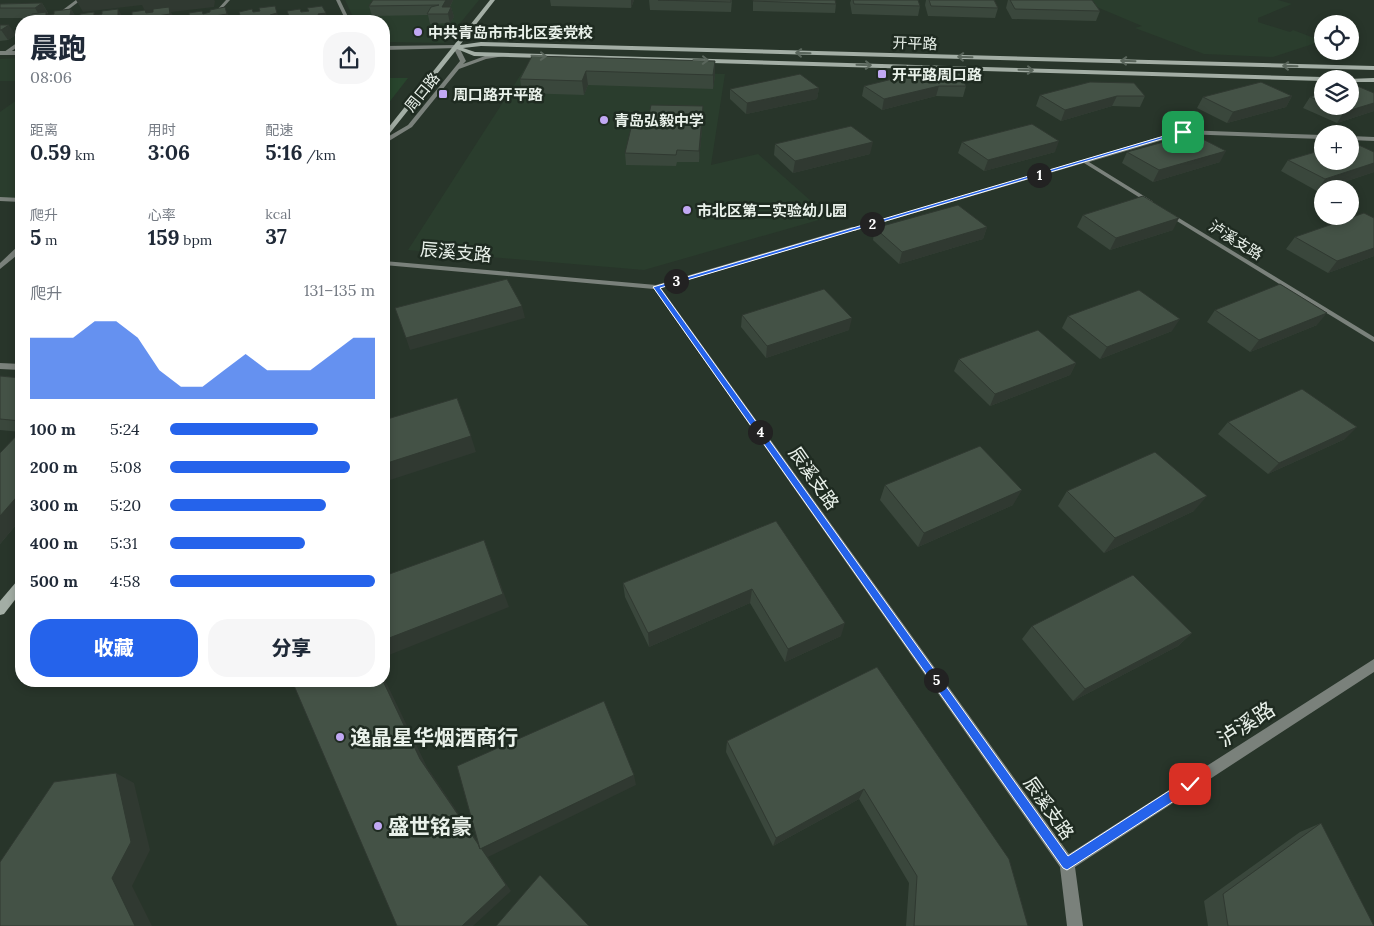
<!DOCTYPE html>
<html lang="zh">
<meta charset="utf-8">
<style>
:root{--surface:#fff;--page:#f6f6f7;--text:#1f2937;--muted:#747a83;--accent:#2563eb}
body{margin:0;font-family:Lora,"Noto Sans SC",serif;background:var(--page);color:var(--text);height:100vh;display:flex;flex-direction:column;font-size:19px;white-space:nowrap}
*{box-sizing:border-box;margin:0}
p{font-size:16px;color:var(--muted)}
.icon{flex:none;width:28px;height:28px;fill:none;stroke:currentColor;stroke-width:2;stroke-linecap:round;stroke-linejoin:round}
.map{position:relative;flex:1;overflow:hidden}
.panel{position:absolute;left:15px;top:15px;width:375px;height:672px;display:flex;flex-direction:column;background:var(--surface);border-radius:20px;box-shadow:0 2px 8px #0003}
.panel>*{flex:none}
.controls{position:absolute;left:1314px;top:15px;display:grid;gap:10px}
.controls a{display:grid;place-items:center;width:45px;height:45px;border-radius:50%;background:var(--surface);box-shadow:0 2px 8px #0003;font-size:25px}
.pin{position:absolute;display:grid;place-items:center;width:42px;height:42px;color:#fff;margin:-21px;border-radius:10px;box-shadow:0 2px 8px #0006}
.km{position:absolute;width:25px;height:25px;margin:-12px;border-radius:50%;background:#222;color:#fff;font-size:14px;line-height:25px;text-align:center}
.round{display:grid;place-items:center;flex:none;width:52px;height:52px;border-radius:20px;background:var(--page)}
.overview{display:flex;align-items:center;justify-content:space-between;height:85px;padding:0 15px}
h1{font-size:28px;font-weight:800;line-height:38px}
.stats{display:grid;grid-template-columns:repeat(3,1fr);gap:8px;height:85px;padding:5px 15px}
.stats div{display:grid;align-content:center}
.stats b{font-size:21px;font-weight:800}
.stats small{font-size:14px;font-weight:400}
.stats p{font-size:14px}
.chart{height:140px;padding:10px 15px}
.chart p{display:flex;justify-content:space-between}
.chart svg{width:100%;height:90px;margin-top:5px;fill:var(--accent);opacity:.7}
.button{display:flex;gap:10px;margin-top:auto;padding:10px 15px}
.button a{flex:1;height:58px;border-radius:20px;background:var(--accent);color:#fff;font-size:20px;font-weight:800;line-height:58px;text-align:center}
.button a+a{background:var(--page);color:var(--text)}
ul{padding:0 15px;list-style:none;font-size:16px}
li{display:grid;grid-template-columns:80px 60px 1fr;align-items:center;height:38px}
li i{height:12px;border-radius:6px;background:var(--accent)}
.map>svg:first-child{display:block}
</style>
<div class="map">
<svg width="1374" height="926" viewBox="0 0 1374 926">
<rect width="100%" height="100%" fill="#28352a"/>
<g fill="#2a3d2d">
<path d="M345,0H479L444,43L384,42V21H355Z"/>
<path d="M1080,0H1278L1292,4L1258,18V22L1290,32L1293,30L1322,41L1273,57L1204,54L1135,28L1142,26Z"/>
<path d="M21,58V81H0V59Z"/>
<path d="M525,68L725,74L711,165L758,154L829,217L644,270L408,250Z"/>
<path d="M21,97V198H0V112Z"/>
</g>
<path fill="#28452d" d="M384,78H408L384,109Z"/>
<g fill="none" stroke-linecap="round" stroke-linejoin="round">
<g fill="#7a817b" fill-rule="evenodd">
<path d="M226,0H230L211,21H207Z"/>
<path d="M1183,130L1322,135V139L1183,134L1089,162L1152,201L1153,202L1150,204L1084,163L857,230L855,231L852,229Z"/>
<path d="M1350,136L1374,137V141L1350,140Z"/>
<path d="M1169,212L1374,337V342L1167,215L1166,214Z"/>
</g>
<g fill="#7a817b" fill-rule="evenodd">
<path d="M76,0H81L53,21H48Z"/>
<path d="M336,0H340L350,21H346Z"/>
<path d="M21,40V44L8,54H4V52Z"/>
<path d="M456,45L459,47L466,61L463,64L485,56L507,53L510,55L486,59L459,69L412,127L384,144V139L408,125L460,61L453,47Z"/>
<path d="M0,197L21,198V202L0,201Z"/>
<path d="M852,227H855L859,229L661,288L1069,854L1374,659V672L1075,867L1083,926H1067L1060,867L654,289L384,265V261L656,285Z"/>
<path d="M18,246H21V252L0,269V263Z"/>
<path d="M0,363L21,364V370L0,369Z"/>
</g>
<g fill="#7a817b" fill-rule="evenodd">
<path d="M456,45L458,46V48L384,50V46Z"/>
<rect x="0" y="51" width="21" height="4"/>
</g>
<g fill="#a3aea5" fill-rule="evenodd">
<path d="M490,0H495L460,45L481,42L1374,66V70L481,46L463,48L475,52L1322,77L1325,79H1322V81L474,56L457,49L386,138L384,139V133Z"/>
<path d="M1374,78V82H1350V79H1348Z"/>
<path d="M21,579V592L4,614L0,615V601L17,581Z"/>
</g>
</g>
<g fill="#3a473c">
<path d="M373,0H457H453L450,7H451L454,17L450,23L430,24L428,15L372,16L369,6Z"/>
<path d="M550,0H634L631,8L551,6Z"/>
<path d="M649,0H732L731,12L650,10Z"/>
<path d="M753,0L836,4L835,13L753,11Z"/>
<path d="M851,0H918L920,6L918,16L852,14L850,3Z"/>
<path d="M926,0H994L998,8L995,18L928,16L925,5Z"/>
<path d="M1008,0H1092L1100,11L1096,21L1012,19L1006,8Z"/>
<path d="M42,3L48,13H47L48,15L54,14L71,9L78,21H31L32,18H0V4Z"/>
<path d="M0,25L16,35L8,40L0,41Z"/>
<path d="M532,56L715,61V75L713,89L588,85L584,95L522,93L520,79Z"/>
<path d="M864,86H966L963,97L936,96L882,110L862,96Z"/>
<path d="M819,88L817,99L746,114L730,99V89Z"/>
<path d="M1322,93V106H1350L1374,93V111L1337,123L1303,108L1310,97Z"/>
<path d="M1040,95L1145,96L1140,107L1112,106L1061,121L1036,106Z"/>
<path d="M1292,96L1286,107L1227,123L1197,108L1203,97Z"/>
<path d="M703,117L699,162H677L676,166L626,165L625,153L646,129Z"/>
<path d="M962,142L1055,152L984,171L958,153Z"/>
<path d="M775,144L870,154L793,173L774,155Z"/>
<path d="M1127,152L1220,162L1153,182L1122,163Z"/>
<path d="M1374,152V172L1317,191L1281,171L1288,160Z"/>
<path d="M1083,215L1173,230L1110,250L1077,227Z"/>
<path d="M1374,218V256L1328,273L1286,249L1295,237Z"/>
<path d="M987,227L983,239L899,264L873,240L875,228Z"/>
<path d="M1215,310L1317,325L1250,352L1207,322Z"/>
<path d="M742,315L849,330L766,358L741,327Z"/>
<path d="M1068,316L1172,331L1100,359L1062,328Z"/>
<path d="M959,359L1076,363L1070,375L990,406L954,371Z"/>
<path d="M0,376L21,378V519L0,544V453L21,432L0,430Z"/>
<path d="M1228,422L1345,439L1268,474L1218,434Z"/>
<path d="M885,485L1013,505L918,547L880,500Z"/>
<path d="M1067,491L1194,511L1104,553L1058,506Z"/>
<path d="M776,521L841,636L785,662L750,603L649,647L625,597L623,583Z"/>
<path d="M1032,626L1192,633L1178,646L1073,701L1022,639Z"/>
<path d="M877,667L1028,926H906L909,883L859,799L773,846L726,752L727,741Z"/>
<path d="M1321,823L1374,926H1208L1204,901L1300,832Z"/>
</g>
<g fill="#303931">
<path d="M76,0H214L215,1L214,7L171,12L176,21H132V20L146,13L142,5L83,12Z"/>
<path d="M446,0H453L446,14L442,7Z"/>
<path d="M631,0H634L631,8Z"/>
<path d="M42,3L51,19L71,9L78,21H35L41,18L35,8Z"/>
<path d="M275,6L280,21H272L270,15Z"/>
<path d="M225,7L231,21H190V20L203,14L202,11L206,18Z"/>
<path d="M451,7L454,17L450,23L448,14Z"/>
<path d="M118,9L125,21H84L94,15V12L98,19Z"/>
<path d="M252,9L255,18L270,16L272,21H242L241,19Z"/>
<path d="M326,13L328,21H291L290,19Z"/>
<path d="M9,25L16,35L8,40L1,30Z"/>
<path d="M715,61V75L713,89V75Z"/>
<path d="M586,71L588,85L584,95L582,81Z"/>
<path d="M939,86L936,96L882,110L884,99Z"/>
<path d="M819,88L817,99L746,114L747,103Z"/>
<path d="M1117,96L1112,106L1061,121L1065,110Z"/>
<path d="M1292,96L1286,107L1227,123L1233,112Z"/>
<path d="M1374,103V111L1337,123L1344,112Z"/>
<path d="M703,106V117L699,162V151Z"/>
<path d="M1059,141L1055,152L984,171L988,160Z"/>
<path d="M873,142L870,154L793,173L795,161Z"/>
<path d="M1226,151L1220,162L1153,182L1159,170Z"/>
<path d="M1374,163V172L1317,191L1325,179Z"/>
<path d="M1179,218L1173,230L1110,250L1116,238Z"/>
<path d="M987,227L983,239L899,264L902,252Z"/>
<path d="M1374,248V256L1328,273L1337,261Z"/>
<path d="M522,306L525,318L410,350L406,338Z"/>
<path d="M1327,313L1317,325L1250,352L1259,340Z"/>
<path d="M852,318L849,330L766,358L767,346Z"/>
<path d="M1180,319L1172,331L1100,359L1107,347Z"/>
<path d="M1076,363L1070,375L990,406L995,394Z"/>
<path d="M1357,427L1345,439L1268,474L1279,463Z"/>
<path d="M471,436L476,452L384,482V464Z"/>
<path d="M1022,490L1013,505L918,547L924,533Z"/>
<path d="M21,492V519L0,544V516Z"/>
<path d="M1207,496L1194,511L1104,553L1115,538Z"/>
<path d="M484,540L509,607L384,657V640Z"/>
<path d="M752,589L750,603L649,647L648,633Z"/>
<path d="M845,623L841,636L785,662L788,649Z"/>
<path d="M1192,633L1178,646L1073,701L1085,689Z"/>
<path d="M384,678L427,767L482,848L634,775L636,785L488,857L511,891L473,926H462L420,759L383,681H384Z"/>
<path d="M116,773L134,783L150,850L132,886L152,926H135L112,878Z"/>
<path d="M864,789L859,799L773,846L776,838Z"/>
</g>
<g fill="#445246" stroke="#303931">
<path d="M373,0H446L442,7H451L448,14H427L431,7L439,5L369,6Z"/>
<path d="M658,0H731V2Z"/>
<path d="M753,0H835L836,4L753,1Z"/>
<path d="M853,0H918L920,6L854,4Z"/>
<path d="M929,0H994L998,8L931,6Z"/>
<path d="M1010,0H1092L1100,11L1015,9Z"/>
<path d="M42,3L35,8H0V4Z"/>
<path d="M275,6L277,13L270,15V16L241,19L239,12L252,9L253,12L260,11L259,8Z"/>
<path d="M322,6L326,13L318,14L319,16L290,19L287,11L300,9L301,12L309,11L307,8Z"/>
<path d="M169,7L170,14L132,20V12L145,10L146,13L153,12V9Z"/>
<path d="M225,7L227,14L190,20L189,13L202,11L203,14L210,12V10Z"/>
<path d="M71,9L70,16L31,21L32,14L46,12V15L54,14V11Z"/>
<path d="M118,9V16L80,21V14L94,12V15L102,14V11Z"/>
<path d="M0,25H9L1,30H0Z"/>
<path d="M532,56L715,61L713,75L586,71L582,81L520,79Z"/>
<path d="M917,73H960L966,86H939L884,99L864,86Z"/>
<path d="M800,74L819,88L747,103L730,89Z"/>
<path d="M1090,82L1134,83L1145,96H1117L1065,110L1040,95Z"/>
<path d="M1261,82L1292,96L1233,112L1203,97Z"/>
<path d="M1355,85L1374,93V103L1344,112L1332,106H1350V86Z"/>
<path d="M1322,93V102L1310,97Z"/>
<path d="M651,105L703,106L699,151L677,150L676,155L625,153L631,128L646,129Z"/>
<path d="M1032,124L1059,141L988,160L962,142Z"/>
<path d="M851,126L873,142L795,161L775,144Z"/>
<path d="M1193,134L1226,151L1159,170L1127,152Z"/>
<path d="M1350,141L1374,152V163L1325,179L1288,160L1322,150V161H1350Z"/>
<path d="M1143,196L1179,218L1116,238L1083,215Z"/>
<path d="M958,205L987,227L902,252L875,228Z"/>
<path d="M1364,213L1374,218V248L1337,261L1295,237Z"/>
<path d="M507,279L522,306L406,338L395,308Z"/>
<path d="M1280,284L1327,313L1259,340L1215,310Z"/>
<path d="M824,289L852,318L767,346L742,315Z"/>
<path d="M1139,290L1180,319L1107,347L1068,316Z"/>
<path d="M1038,330L1076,363L995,394L959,359Z"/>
<path d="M0,376L21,378V421L0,419Z"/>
<path d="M1302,389L1357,427L1279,463L1228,422Z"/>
<path d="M457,398L471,436L384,464V420Z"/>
<path d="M21,431V492L0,516V453Z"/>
<path d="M980,446L1022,490L924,533L885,485Z"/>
<path d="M1155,452L1207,496L1115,538L1067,491Z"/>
<path d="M776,521L845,623L788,649L752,589L648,633L623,583Z"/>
<path d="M484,540L503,594L384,640V576Z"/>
<path d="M1133,575L1192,633L1085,689L1032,626Z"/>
<path d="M877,667L1009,859L1028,926H914L917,876L864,789L776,838L727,741Z"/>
<path d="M292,681H383L420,759L478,844L480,849L481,848L506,885L462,926H397Z"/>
<path d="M604,701L634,775L480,849L457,766Z"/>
<path d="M116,773L131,842L112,878L135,926H0V862L54,782Z"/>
<path d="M1321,823L1374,926H1228L1223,894Z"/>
<path d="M540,875L589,926H496Z"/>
</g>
<defs><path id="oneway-shaft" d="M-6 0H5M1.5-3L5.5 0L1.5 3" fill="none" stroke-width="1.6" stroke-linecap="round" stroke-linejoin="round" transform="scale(1.25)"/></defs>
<g stroke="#5a665c">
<use href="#oneway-shaft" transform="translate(803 53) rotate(-178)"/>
<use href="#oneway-shaft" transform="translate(539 56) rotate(2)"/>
<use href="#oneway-shaft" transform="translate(965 57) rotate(-178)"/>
<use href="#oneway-shaft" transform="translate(701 60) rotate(2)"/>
<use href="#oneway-shaft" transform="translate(1128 61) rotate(-178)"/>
<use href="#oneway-shaft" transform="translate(864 65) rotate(2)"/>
<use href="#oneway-shaft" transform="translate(1290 66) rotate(-178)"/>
<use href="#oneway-shaft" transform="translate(1026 70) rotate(2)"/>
</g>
<path fill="#2563eb" stroke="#fff" d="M1181,131L1185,132L660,288L1068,856L1186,780L1190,779L1194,780L1195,784L1194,788L1067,870L1063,868L653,287Z"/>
<g fill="#c1a8f3" stroke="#1f2b21" stroke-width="2">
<circle cx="418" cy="32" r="5"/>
<rect x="877" y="69" width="10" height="10" rx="2.5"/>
<rect x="438" y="89" width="10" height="10" rx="2.5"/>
<circle cx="604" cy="120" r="5"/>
<circle cx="687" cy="210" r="5"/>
<circle cx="340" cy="737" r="5"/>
<circle cx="378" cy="826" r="5"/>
</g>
<g text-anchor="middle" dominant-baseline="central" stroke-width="5" stroke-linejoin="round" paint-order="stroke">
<g font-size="15" font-weight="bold" fill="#e9f1ea" stroke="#1f2b21" text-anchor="start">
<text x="428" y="32">中共青岛市市北区委党校</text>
<text x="892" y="74">开平路周口路</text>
<text x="453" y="94">周口路开平路</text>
<text x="614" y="120">青岛弘毅中学</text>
<text x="697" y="210">市北区第二实验幼儿园</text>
</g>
<g font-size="15" fill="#e9f1ea" stroke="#1f2b21">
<text transform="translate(915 43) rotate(2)">开平路</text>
<text transform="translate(422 92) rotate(-51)">周口路</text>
<text transform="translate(1236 240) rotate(32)">泸溪支路</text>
</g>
<g font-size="18" fill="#e9f1ea" stroke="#1f2b21">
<text transform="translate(456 252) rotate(5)">辰溪支路</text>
<text transform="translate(814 478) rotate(55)">辰溪支路</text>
<text transform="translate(1049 808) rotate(55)">辰溪支路</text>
</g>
<g font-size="21" fill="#e9f1ea" stroke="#1f2b21">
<text transform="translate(1246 724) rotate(-33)">泸溪路</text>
</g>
<g font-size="21" font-weight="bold" fill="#e9f1ea" stroke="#1f2b21" text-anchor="start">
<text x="350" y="737">逸晶星华烟酒商行</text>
<text x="388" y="826">盛世铭豪</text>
</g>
</g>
</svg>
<div class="controls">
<a><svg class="icon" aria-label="locate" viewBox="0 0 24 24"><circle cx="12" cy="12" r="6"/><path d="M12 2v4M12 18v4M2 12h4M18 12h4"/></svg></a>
<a><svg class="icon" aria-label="layers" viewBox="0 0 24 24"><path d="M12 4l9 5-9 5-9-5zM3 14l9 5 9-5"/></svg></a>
<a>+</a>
<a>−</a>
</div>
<div class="pin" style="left:1183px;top:132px;background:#1e9e55"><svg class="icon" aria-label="arrive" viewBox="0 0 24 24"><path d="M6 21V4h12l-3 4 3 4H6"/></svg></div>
<div class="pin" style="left:1190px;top:784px;background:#d93025"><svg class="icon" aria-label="check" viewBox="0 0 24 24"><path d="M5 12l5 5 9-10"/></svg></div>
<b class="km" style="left:1039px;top:175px">1</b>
<b class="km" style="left:872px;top:224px">2</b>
<b class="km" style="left:676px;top:281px">3</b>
<b class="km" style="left:760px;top:432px">4</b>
<b class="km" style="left:936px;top:680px">5</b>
<section class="panel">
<div class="overview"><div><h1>晨跑</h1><p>08:06</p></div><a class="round"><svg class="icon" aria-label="share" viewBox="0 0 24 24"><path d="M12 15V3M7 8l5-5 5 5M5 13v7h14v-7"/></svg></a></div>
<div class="stats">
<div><p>距离</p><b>0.59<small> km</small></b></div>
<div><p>用时</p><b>3:06</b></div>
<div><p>配速</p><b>5:16<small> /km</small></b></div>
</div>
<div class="stats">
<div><p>爬升</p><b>5<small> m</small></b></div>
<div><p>心率</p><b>159<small> bpm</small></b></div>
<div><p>kcal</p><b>37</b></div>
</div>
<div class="chart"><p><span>爬升</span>131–135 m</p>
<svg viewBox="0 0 160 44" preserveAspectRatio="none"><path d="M0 44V14L10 14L20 14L30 6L40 6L50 14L60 30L70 38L80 38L90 30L100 22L110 30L120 30L130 30L140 22L150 14L160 14V44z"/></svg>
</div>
<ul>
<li><b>100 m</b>5:24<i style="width:72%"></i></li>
<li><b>200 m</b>5:08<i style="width:88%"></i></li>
<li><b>300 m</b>5:20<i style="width:76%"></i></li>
<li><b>400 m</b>5:31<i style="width:66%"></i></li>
<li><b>500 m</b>4:58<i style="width:100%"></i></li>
</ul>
<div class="button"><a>收藏</a><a>分享</a></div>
</section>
</div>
